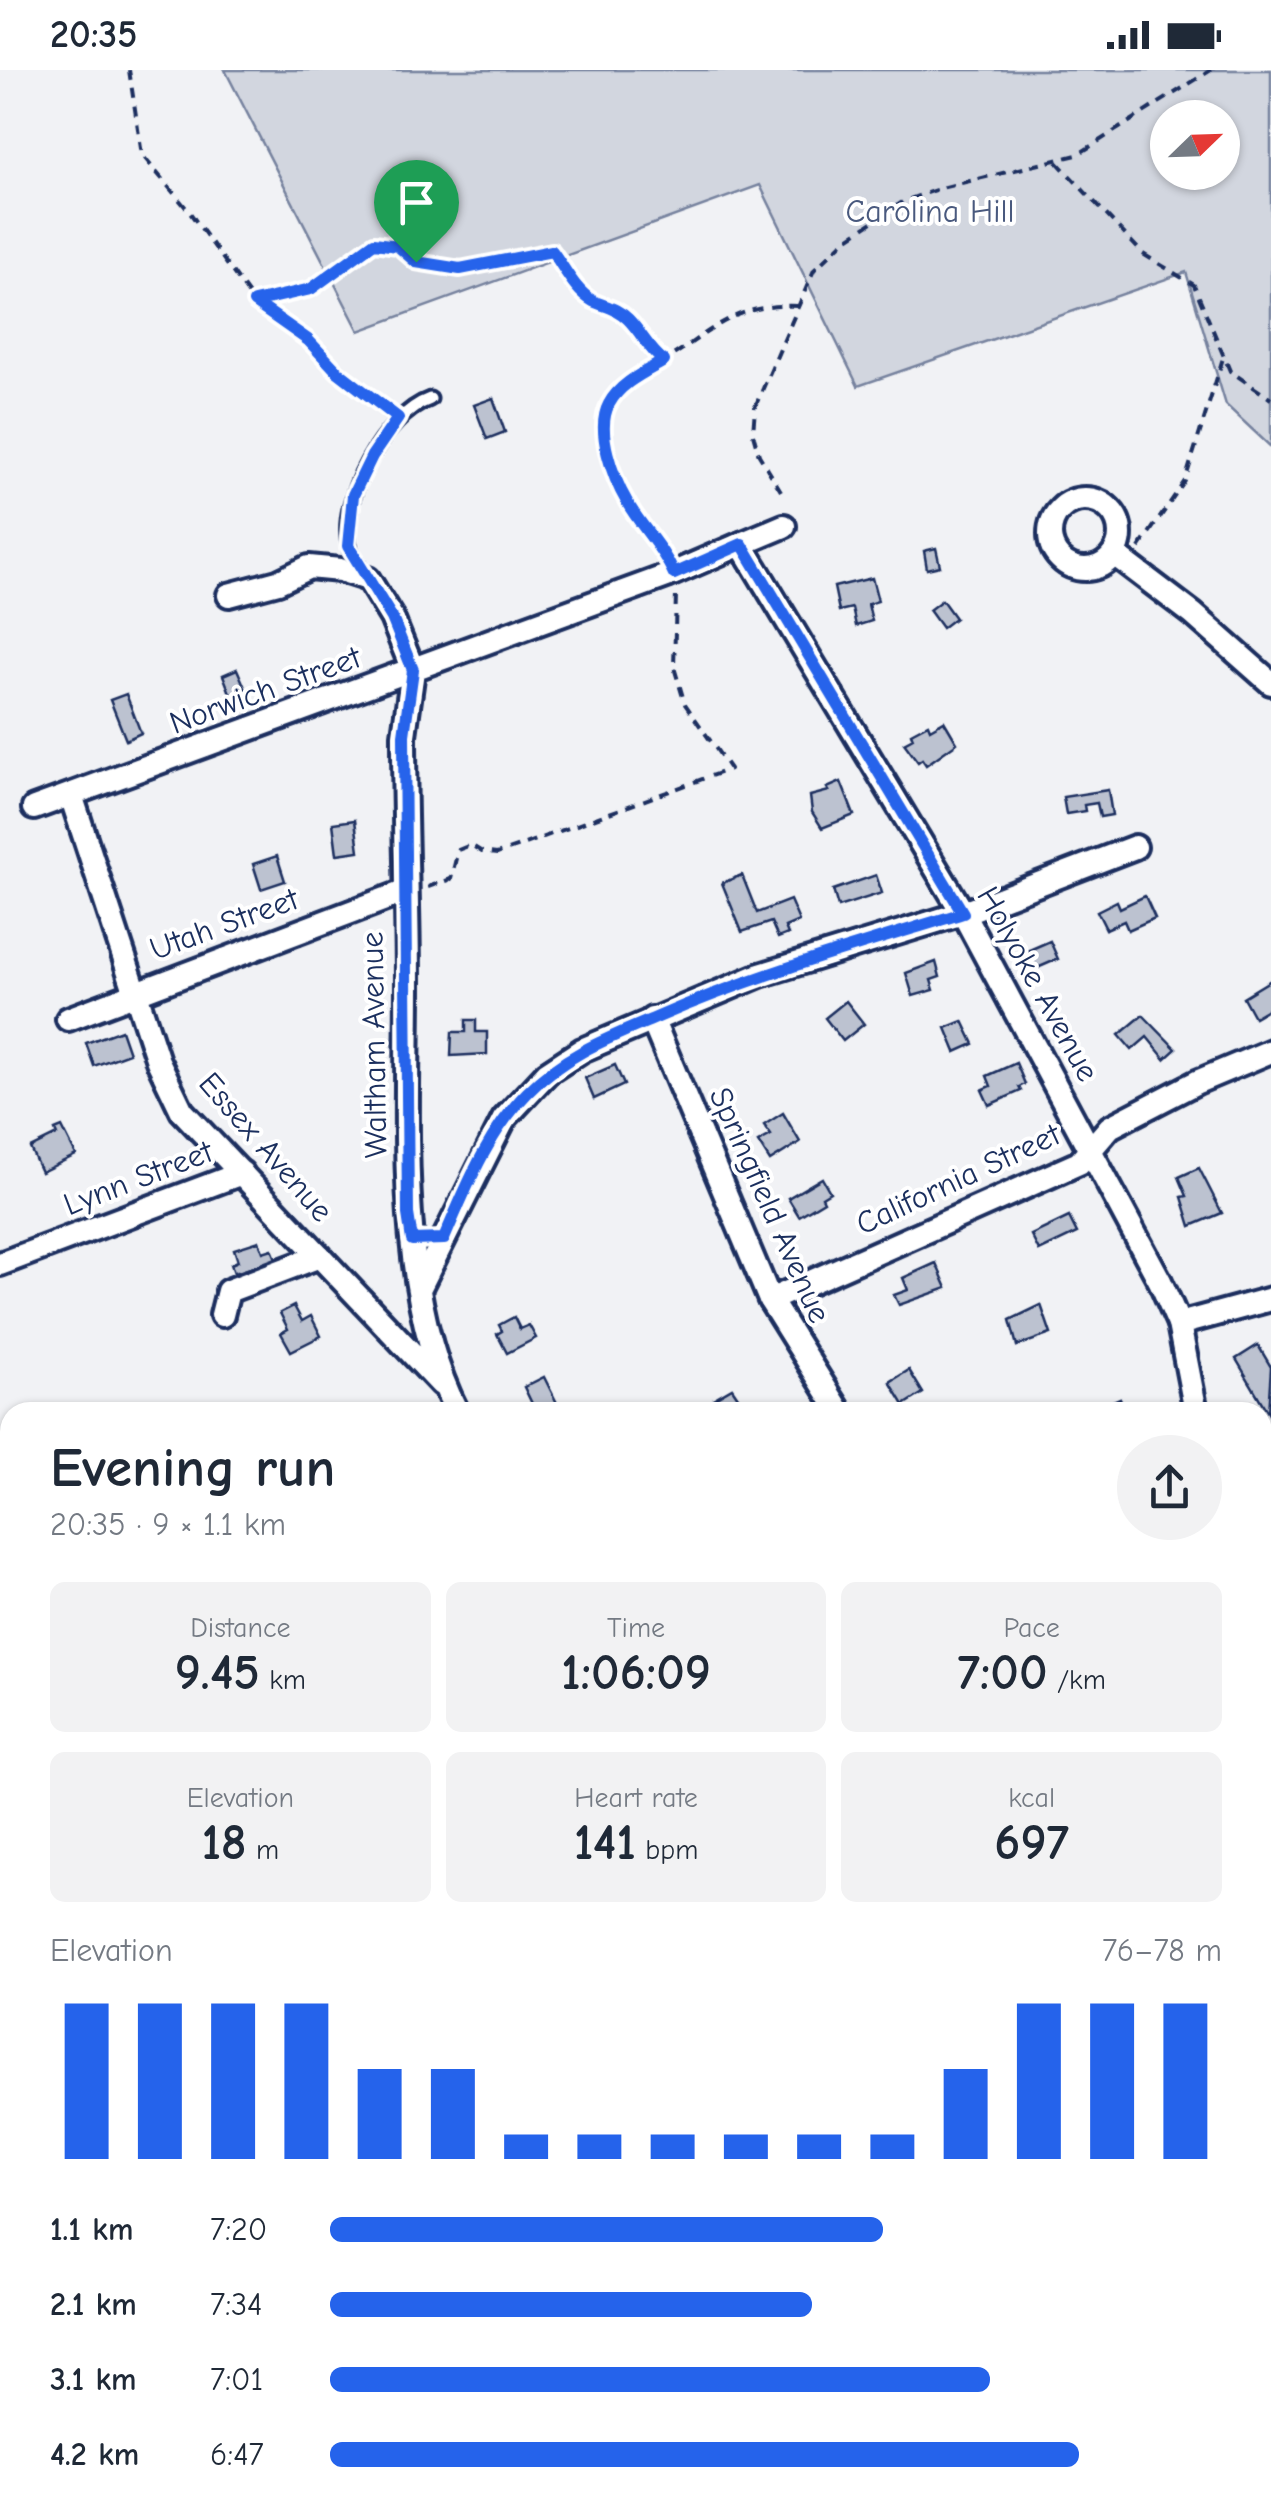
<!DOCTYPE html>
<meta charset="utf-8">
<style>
:root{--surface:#fff;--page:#f2f2f3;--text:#1f2937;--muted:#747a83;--accent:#2563eb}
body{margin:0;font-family:"Comic Neue",sans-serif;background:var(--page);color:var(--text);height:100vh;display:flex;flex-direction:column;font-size:38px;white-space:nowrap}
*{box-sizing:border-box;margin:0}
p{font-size:32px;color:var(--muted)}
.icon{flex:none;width:55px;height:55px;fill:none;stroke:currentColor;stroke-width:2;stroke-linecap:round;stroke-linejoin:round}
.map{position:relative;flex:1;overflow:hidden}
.details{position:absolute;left:0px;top:1332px;width:1272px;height:1112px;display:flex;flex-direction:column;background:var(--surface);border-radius:30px 30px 0 0;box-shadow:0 2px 8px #0004}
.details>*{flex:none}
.needle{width:65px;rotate:67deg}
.fabs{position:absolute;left:1150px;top:30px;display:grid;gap:20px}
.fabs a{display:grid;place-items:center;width:90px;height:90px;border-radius:50%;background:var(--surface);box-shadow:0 2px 8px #0004;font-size:50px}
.pin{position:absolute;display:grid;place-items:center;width:85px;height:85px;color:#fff;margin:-102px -42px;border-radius:50% 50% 50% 0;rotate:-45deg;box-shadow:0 0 10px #0007}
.pin .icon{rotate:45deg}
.round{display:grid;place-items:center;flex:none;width:105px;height:105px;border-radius:52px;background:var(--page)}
.head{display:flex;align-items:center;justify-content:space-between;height:170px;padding:0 50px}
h1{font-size:55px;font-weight:700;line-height:75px}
.figures{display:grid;grid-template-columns:repeat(3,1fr);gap:15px;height:170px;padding:10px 50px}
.figures div{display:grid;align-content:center;border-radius:15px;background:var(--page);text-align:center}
.figures b{font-size:50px;font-weight:700}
.figures small{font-size:28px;font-weight:400}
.figures p{font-size:28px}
.chart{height:280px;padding:20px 50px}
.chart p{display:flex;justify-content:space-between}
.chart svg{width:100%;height:180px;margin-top:10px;stroke:var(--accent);stroke-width:6}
ul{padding:0 50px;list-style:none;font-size:32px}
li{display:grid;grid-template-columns:160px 120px 1fr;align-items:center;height:75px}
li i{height:25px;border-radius:12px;background:var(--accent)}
.status{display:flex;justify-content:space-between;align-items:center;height:70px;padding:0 50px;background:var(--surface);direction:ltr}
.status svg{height:28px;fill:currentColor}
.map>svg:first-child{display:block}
</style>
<div class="status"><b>20:35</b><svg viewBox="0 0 49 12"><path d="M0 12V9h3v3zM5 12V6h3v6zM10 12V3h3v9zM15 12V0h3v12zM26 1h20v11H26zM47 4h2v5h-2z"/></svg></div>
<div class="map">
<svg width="1271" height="2443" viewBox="0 0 1271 2443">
<rect width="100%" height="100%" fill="#f1f2f5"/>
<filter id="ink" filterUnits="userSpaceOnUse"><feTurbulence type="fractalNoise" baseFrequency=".01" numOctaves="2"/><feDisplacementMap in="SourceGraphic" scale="20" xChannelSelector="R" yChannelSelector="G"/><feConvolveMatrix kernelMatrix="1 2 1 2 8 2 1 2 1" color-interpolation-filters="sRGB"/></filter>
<g filter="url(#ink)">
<path fill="#d2d6df" stroke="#76829e" stroke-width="2.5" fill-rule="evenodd" d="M225,0H1271V377L1226,335L1186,202L858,316L760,115L359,261ZM1168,48H1222V102H1168Z"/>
<g fill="#bcc2d0" stroke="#1b2f5e" stroke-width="2.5">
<path d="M493,328L505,362L487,369L474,335Z"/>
<path d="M936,478L940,496L927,499L924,481Z"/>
<path d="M872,508L878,531L868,534L872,551L856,556L852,538L839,541L834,517Z"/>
<path d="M942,530L955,548L942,558L929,540Z"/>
<path d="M237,599L247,622L232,628L223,605Z"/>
<path d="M126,624L141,663L126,670L110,630Z"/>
<path d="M944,651L957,673L926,695L922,689L918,692L904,673L913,668L911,663L928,654L930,659Z"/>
<path d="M841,712L854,745L822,758L812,742L810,726L829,721L827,718Z"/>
<path d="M1108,720L1112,745L1100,747L1097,733L1084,735L1085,741L1066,744L1063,727Z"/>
<path d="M355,750L359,781L337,784L333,753Z"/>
<path d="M277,786L285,811L261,819L253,794Z"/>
<path d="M742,805L757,843L790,830L799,851L785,857L788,864L778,868L771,852L742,862L722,813Z"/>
<path d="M876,805L882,823L838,837L833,820Z"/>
<path d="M1145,826L1155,848L1128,860L1124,851L1106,859L1097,841L1117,831L1120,838Z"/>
<path d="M1050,871L1058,889L1035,899L1027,881Z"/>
<path d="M936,892L940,907L931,910L934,920L913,926L906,903Z"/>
<path d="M1271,910V937L1254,947L1243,927Z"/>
<path d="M846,931L864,954L843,971L825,948Z"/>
<path d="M1143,945L1176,979L1165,989L1147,967L1132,980L1119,965Z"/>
<path d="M466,950H476V962H487V984L451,986L452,962H466Z"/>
<path d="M963,951L974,974L956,982L946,958Z"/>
<path d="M121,960L129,983L94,996L86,973Z"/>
<path d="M1016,993L1025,1014L1019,1017L1021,1021L989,1035L982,1020L991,1016L987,1006Z"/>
<path d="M615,995L624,1015L594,1029L585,1008Z"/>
<path d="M783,1043L800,1072L770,1091L758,1072L771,1065L764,1055Z"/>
<path d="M62,1057L76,1085L41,1102L30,1078L57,1065L55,1060Z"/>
<path d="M1199,1098L1222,1143L1191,1156L1182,1127L1187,1126L1179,1107Z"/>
<path d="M822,1108L830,1122L822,1127L824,1131L799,1146L788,1128Z"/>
<path d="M1069,1147L1077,1163L1039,1181L1031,1165Z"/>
<path d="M259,1171L263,1182L272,1179L277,1191L234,1203L231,1194L238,1191L234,1179Z"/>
<path d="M936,1193L947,1218L899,1235L894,1225L908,1220L903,1208Z"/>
<path d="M1041,1235L1051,1264L1017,1276L1010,1250Z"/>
<path d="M294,1236L302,1251L311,1246L321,1266L291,1281L281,1263L288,1259L280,1243Z"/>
<path d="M514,1247L520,1259L529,1255L536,1268L507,1283L497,1264L502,1261L499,1255Z"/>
<path d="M1258,1275L1271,1297L1268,1343L1236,1289Z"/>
<path d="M909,1300L923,1323L904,1335L890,1312Z"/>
<path d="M544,1307L558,1335L536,1342L524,1317Z"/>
<path d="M732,1318L738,1327L719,1339L713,1329Z"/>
<path d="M1120,1328L1126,1342H1099L1097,1338Z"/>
<path d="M761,1331L769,1342L731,1341L742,1334L745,1338Z"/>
</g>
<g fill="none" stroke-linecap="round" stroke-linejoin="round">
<defs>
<g id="service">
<path d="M365,506C360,497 353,489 350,479C336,430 385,345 430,329"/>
<path d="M246,2443L252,2435"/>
</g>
<g id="minor">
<circle cx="1085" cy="464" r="35"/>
<path d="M784,456L741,474L963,843L1160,1211L1179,1254L1196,1342"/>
<path d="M1114,484L1193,544L1271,613"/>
<path d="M229,525L278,512L309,497L340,500L368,509L392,548L413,600L404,665C404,749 408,832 408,916C408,1049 395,1222 457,1342"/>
<path d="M71,725L158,991L182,1041L441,1314"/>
<path d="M34,738L667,506L741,474"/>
<path d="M68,949L404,822"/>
<path d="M652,949L770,1230L840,1342"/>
<path d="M0,1194L242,1103"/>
<path d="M421,1215L504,1049L547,1003L582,980L760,905L963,843L1135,777"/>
<path d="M770,1230L1079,1093L1110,1057L1197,1012L1271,981"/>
<path d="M222,1245L228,1221L320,1186"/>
<path d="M1179,1254L1271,1229"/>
<path d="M1262,1491L1271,1503"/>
<path d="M0,1625L10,1621"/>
<path d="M1262,1660L1271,1621"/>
</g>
<g id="secondary">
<path d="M1262,1930L1271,1927"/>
<path d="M0,2066L10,2065"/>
</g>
</defs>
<use href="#service" stroke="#1b2f5e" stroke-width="19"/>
<use href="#minor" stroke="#1b2f5e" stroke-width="30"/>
<use href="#secondary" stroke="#1b2f5e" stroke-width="38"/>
<g stroke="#1b2f5e" stroke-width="4" stroke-dasharray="10 8" stroke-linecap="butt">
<path d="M129,0L142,85L188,140L254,232L308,271L337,301L389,341"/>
<path d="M1057,92L1143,184L1194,215L1230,301L1271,329"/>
<path d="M254,232L311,219L374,173L398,176L415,192L460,199L552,181C564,197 575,221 593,231C606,237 617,238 628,249C642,263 648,279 664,291"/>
<path d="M781,421L759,385L753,364L755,337L814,200L844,171L904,131L941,118L1077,85L1211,0"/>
<path d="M1139,478L1185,411L1223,288"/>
<path d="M666,487C639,441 571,369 623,317C639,302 662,293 681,280C724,250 744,234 799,236"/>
<path d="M428,817L451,809L458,780L471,775L482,782L497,784L730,699L685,634L674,597L676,524"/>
<path d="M1262,1988L1271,1985"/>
<path d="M0,2438L10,2433"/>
</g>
<use href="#service" stroke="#fff" stroke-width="11"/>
<use href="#minor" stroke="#fff" stroke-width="22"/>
<use href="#secondary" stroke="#fff" stroke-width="30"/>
</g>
</g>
<g fill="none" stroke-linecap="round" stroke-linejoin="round" filter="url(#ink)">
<defs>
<path id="route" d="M374,173L398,176L416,192L460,199L552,181C564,197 575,221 593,231C606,237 617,238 628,249C642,263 648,279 664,291C645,302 620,313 609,334C595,360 613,408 627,432C641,457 662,476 674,504L742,474L963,843C860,875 757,904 658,947C611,967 563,985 527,1023C487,1064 466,1118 444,1169L412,1170L408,1144L404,665L413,600L392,548L348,476L353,425L372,386L398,348L337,301L308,270L254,232L311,219Z"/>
</defs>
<use href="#route" stroke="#fff" stroke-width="20"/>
<use href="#route" stroke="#2563eb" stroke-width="12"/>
</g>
<g text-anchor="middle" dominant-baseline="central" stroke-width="8" stroke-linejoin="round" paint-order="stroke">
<g font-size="32" fill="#49597e" stroke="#fff">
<text x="930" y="141">Carolina Hill</text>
</g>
<g font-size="32" fill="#1b2f5e" stroke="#fff">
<text transform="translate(265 620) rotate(-20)">Norwich Street</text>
<text transform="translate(224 854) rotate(-20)">Utah Street</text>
<text transform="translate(1038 914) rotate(61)">Holyoke Avenue</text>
<text transform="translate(374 975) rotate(-91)">Waltham Avenue</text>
<text transform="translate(266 1077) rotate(49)">Essex Avenue</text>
<text transform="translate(138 1108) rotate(-21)">Lynn Street</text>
<text transform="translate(958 1109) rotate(-25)">California Street</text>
<text transform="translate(770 1135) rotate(66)">Springfield Avenue</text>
</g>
</g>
</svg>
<div class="fabs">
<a><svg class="needle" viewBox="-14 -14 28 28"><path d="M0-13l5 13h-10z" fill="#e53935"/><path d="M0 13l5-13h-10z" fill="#747a83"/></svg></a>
</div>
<div class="pin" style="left:416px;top:192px;background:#1e9e55"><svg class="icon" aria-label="arrive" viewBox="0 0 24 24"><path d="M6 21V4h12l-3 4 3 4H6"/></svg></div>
<section class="details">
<div class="head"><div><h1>Evening run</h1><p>20:35 · 9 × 1.1 km</p></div><a class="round"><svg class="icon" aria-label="share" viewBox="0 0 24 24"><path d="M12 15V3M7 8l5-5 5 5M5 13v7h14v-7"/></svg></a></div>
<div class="figures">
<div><p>Distance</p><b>9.45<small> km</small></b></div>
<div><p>Time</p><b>1:06:09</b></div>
<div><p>Pace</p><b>7:00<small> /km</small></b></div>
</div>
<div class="figures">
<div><p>Elevation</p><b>18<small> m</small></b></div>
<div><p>Heart rate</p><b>141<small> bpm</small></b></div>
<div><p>kcal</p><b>697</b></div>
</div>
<div class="chart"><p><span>Elevation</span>76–78 m</p>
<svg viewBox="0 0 160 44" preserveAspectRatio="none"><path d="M5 44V6M15 44V6M25 44V6M35 44V6M45 44V22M55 44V22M65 44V38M75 44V38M85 44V38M95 44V38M105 44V38M115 44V38M125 44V22M135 44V6M145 44V6M155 44V6"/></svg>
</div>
<ul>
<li><b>1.1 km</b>7:20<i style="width:62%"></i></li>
<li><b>2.1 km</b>7:34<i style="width:54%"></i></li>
<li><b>3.1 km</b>7:01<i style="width:74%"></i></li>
<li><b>4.2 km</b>6:47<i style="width:84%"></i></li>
</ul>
</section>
</div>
